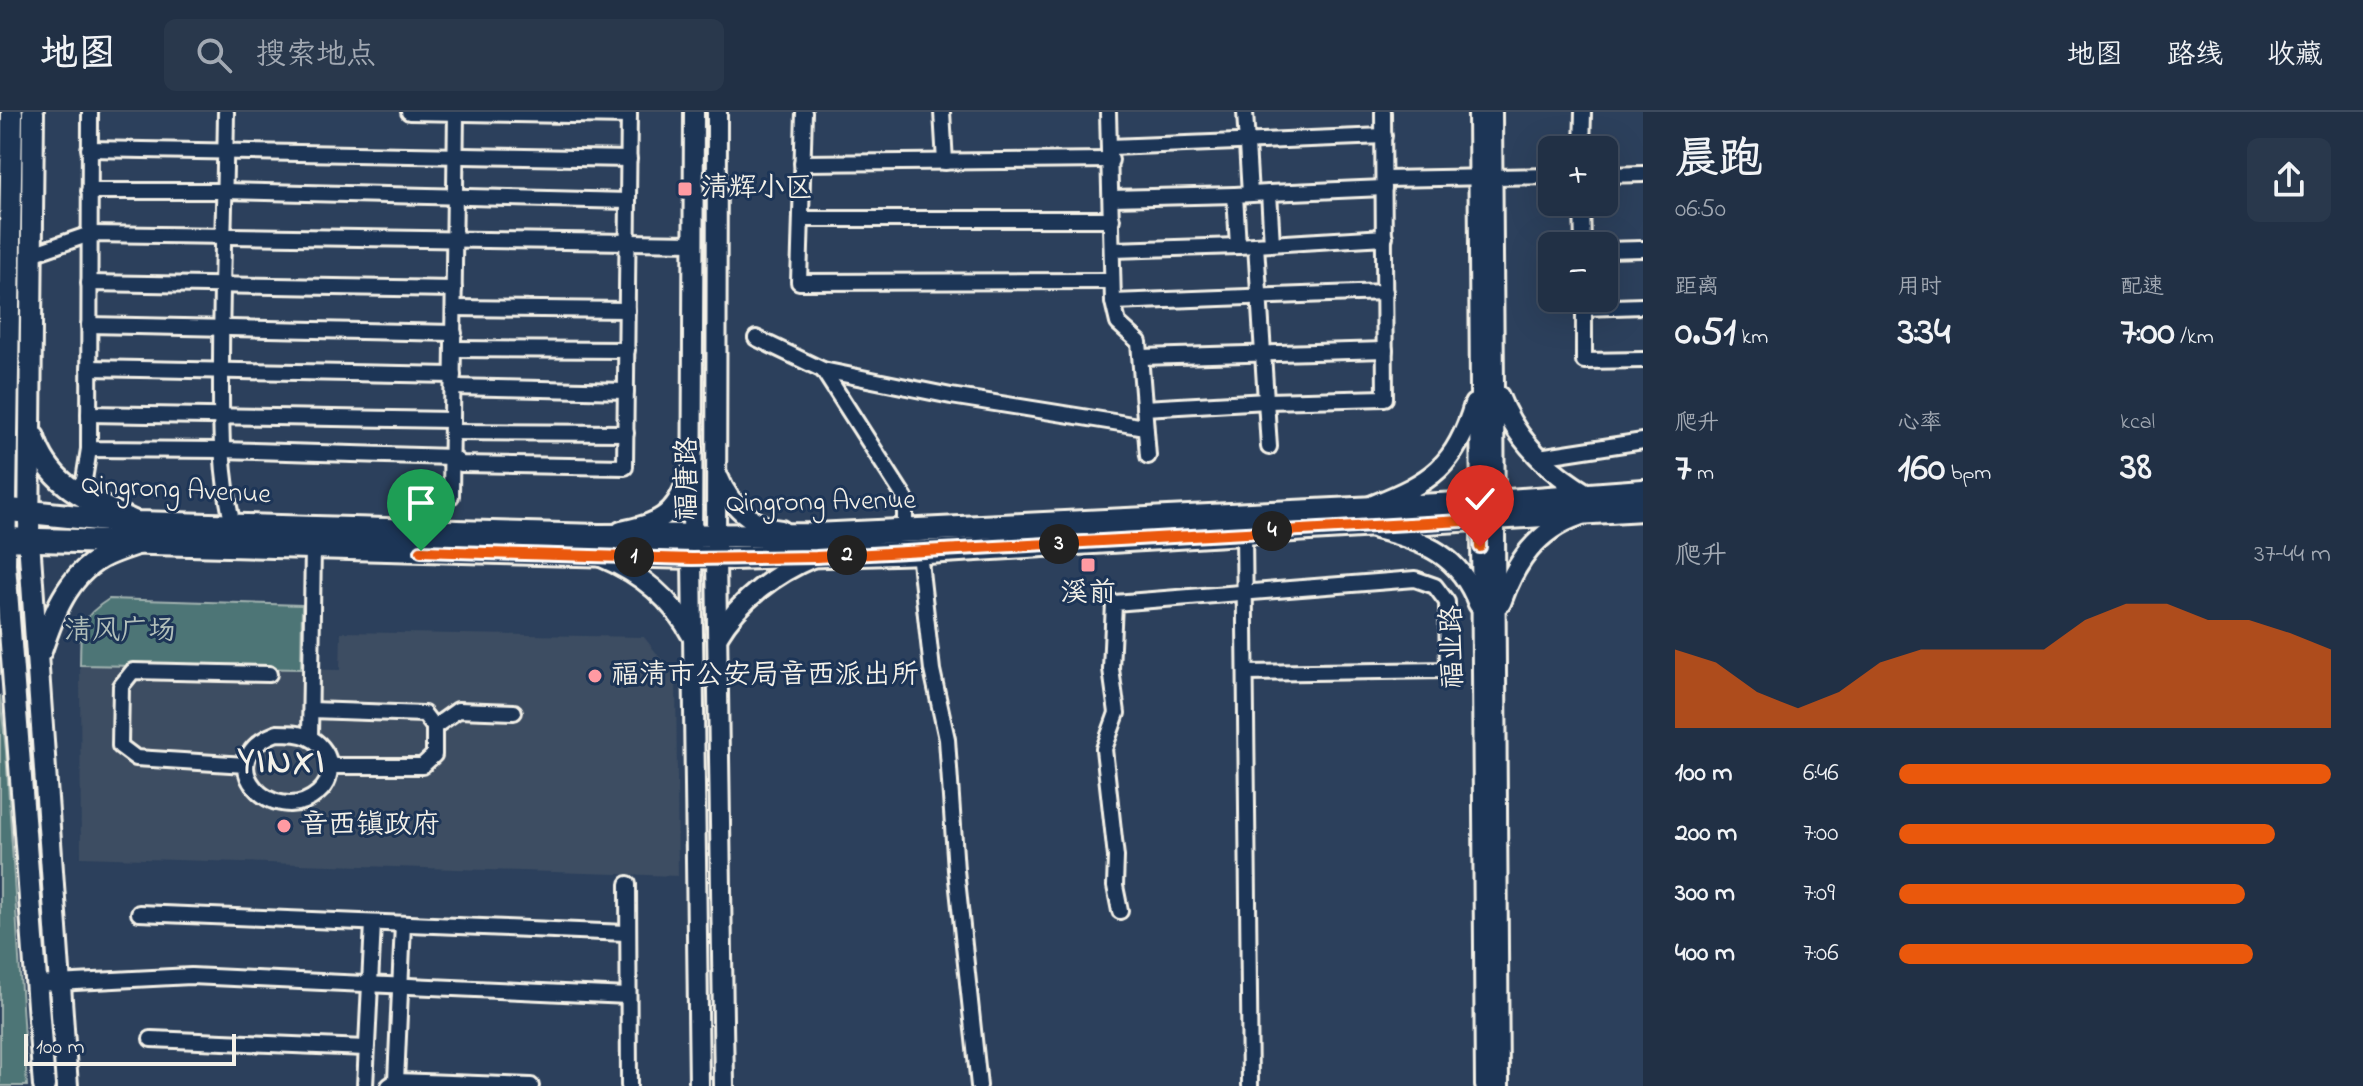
<!DOCTYPE html>
<html lang="zh">
<meta charset="utf-8">
<style>
:root{--surface:#213045;--page:#29384c;--text:#f1f3f6;--muted:#a2a9b3;--line:#3e4b5e;--accent:#ea580c}
body{margin:0;font-family:"Indie Flower","LXGW WenKai TC",sans-serif;background:var(--page);color:var(--text);height:100vh;display:flex;flex-direction:column;font-size:30px;white-space:nowrap}
*{box-sizing:border-box;margin:0}
p{font-size:26px;color:var(--muted)}
.icon{flex:none;width:44px;height:44px;fill:none;stroke:currentColor;stroke-width:2;stroke-linecap:round;stroke-linejoin:round}
.map{position:relative;flex:1;overflow:hidden}
.details{display:flex;flex-direction:column;background:var(--surface);width:720px}
.details>*{flex:none}
.controls{position:absolute;left:1538px;top:24px;display:grid;gap:16px}
.controls a{display:grid;place-items:center;width:80px;height:80px;border-radius:12px;background:var(--surface);box-shadow:0 8px 32px #0002,0 0 0 2px var(--line);font-size:40px}
.scale{position:absolute;left:24px;bottom:20px;width:212px;box-sizing:border-box;padding-left:8px;border:4px solid #f4f1e8;border-top:0;font-size:22px;line-height:28px;white-space:nowrap;color:#f4f1e8;-webkit-text-stroke:6px #1d3557;paint-order:stroke}
.pin{position:absolute;display:grid;place-items:center;width:68px;height:68px;color:#fff;margin:-82px -34px;border-radius:50% 50% 50% 0;rotate:-45deg;box-shadow:0 0 8px #0007}
.pin .icon{rotate:45deg}
.km{position:absolute;width:40px;height:40px;margin:-20px;border-radius:50%;background:#222;color:#fff;font-size:22px;line-height:40px;text-align:center}
.round{display:grid;place-items:center;flex:none;width:84px;height:84px;border-radius:12px;background:var(--page)}
.head{display:flex;align-items:center;justify-content:space-between;height:136px;padding:0 32px}
h1{font-size:44px;font-weight:800;line-height:60px}
.metrics{display:grid;grid-template-columns:repeat(3,1fr);gap:12px;height:136px;padding:8px 32px}
.metrics div{display:grid;align-content:center}
.metrics b{font-size:40px;font-weight:800}
.metrics small{font-size:22px;font-weight:400}
.metrics p{font-size:22px}
.chart{height:224px;padding:16px 32px}
.chart p{display:flex;justify-content:space-between}
.chart svg{width:100%;height:144px;margin-top:8px;fill:var(--accent);opacity:.7}
ul{padding:0 32px;list-style:none;font-size:26px}
li{display:grid;grid-template-columns:128px 96px 1fr;align-items:center;height:60px}
li i{height:20px;border-radius:10px;background:var(--accent)}
header{display:flex;align-items:center;gap:48px;box-sizing:border-box;height:112px;padding:0 40px;background:var(--surface);border-bottom:2px solid var(--line)}
header strong{font-size:38px}
nav{display:flex;gap:44px;margin-inline-start:auto;font-size:28px}
.search{width:560px;height:72px;background:var(--page);display:flex;align-items:center;gap:20px;box-sizing:border-box;padding:0 28px;border-radius:12px;color:var(--muted);font-size:30px}
main{display:flex;flex:1;min-height:0}
.map>svg:first-child{display:block}
</style>
<header>
<strong>地图</strong>
<div class="search"><svg class="icon" aria-label="search" viewBox="0 0 24 24"><circle cx="10" cy="10" r="6"/><path d="M15 15l6 6"/></svg>搜索地点</div>
<nav><a>地图</a><a>路线</a><a>收藏</a></nav>
</header>
<main>
<div class="map">
<svg width="1643" height="974" viewBox="0 0 1643 974">
<rect width="100%" height="100%" fill="#2c405c"/>
<filter id="ink" filterUnits="userSpaceOnUse"><feTurbulence type="fractalNoise" baseFrequency=".0125" numOctaves="2"/><feDisplacementMap in="SourceGraphic" scale="16" xChannelSelector="R" yChannelSelector="G"/><feConvolveMatrix kernelMatrix="1 2 1 2 8 2 1 2 1" color-interpolation-filters="sRGB"/></filter>
<g filter="url(#ink)">
<path fill="#3d4d62" d="M341,520L644,525L676,566L678,764L81,745L80,553L340,558Z"/>
<g fill="#4e7476" stroke="#a1b2af" stroke-width="2">
<path d="M109,487L302,493L301,557L80,553C81,518 77,507 109,487Z"/>
<path d="M0,583L6,639L27,974H0Z"/>
</g>
<g fill="none" stroke-linecap="round" stroke-linejoin="round">
<defs>
<g id="minor">
<path d="M90,0L89,337L222,338L452,345L461,352L625,355L629,0"/>
<path d="M226,0C225,85 221,171 221,256C221,311 220,360 233,413"/>
<path d="M409,0L629,4"/>
<path d="M804,0L799,170L1112,169"/>
<path d="M942,0L945,50"/>
<path d="M1108,0L1113,190L1118,211L1139,230L1148,344"/>
<path d="M1245,0L1250,82"/>
<path d="M1110,35L1384,24"/>
<path d="M89,37L629,47"/>
<path d="M1582,38L1583,0"/>
<path d="M802,51L1111,48"/>
<path d="M1604,63L1643,62"/>
<path d="M1384,67L1552,64"/>
<path d="M89,79H225L628,89"/>
<path d="M1269,81L1384,76"/>
<path d="M1111,86L1235,83"/>
<path d="M1582,90L1583,134"/>
<path d="M801,107H1112"/>
<path d="M1272,132L1269,81L1235,83L1238,134L1385,125"/>
<path d="M1256,133L1269,335"/>
<path d="M1113,138L1238,134"/>
<path d="M1604,138L1643,137"/>
<path d="M32,142L90,122L694,131"/>
<path d="M89,171L454,177"/>
<path d="M1584,186V249L1643,248"/>
<path d="M1113,190L1385,180"/>
<path d="M454,196L627,198"/>
<path d="M1584,196L1643,194"/>
<path d="M89,213L454,221"/>
<path d="M756,226L823,258L951,284L1145,315"/>
<path d="M453,237L627,238"/>
<path d="M1141,245L1385,238"/>
<path d="M89,256L453,263"/>
<path d="M823,258L905,386V411L918,419"/>
<path d="M453,275L626,279"/>
<path d="M1144,296L1267,289L1385,286L1383,0"/>
<path d="M89,302L452,308"/>
<path d="M452,320L626,321"/>
<path d="M1539,345L1643,329"/>
<path d="M75,379L84,368L89,337"/>
<path d="M451,384L456,0"/>
<path d="M1244,420L1250,974"/>
<path d="M919,440L932,558L947,627L956,758L979,974"/>
<path d="M311,598L424,602L434,615V643L422,654H331"/>
<path d="M434,615L458,598L514,600"/>
<path d="M277,621C288,621 299,621 308,625C331,635 338,664 318,681C274,719 206,648 277,621Z"/>
<path d="M310,625L313,436"/>
<path d="M246,653L136,646L120,634L121,574L133,559L269,562"/>
<path d="M628,772L629,974"/>
<path d="M1120,799L1115,774L1116,745L1104,637L1117,601L1111,557L1114,491L1415,467L1435,474L1447,490L1448,558L1246,561"/>
<path d="M139,801L627,821"/>
<path d="M37,872L191,864L628,884"/>
<path d="M151,927L366,936"/>
<path d="M396,969L403,812"/>
<path d="M365,974L373,811"/>
<path d="M389,974L396,969L531,974"/>
</g>
<g id="tertiary">
<path d="M694,0L692,447L699,974"/>
<path d="M717,0L716,447L724,974"/>
<path d="M1478,0L1485,974"/>
<path d="M1492,0L1499,974"/>
<path d="M1499,284C1516,328 1549,360 1589,383"/>
<path d="M719,366C730,393 752,414 781,418"/>
<path d="M1373,393C1431,370 1456,354 1474,292"/>
<path d="M1376,417C1424,429 1460,443 1478,492"/>
<path d="M621,419C657,412 675,404 687,368"/>
<path d="M601,445C642,462 672,487 693,526"/>
<path d="M1501,491C1515,451 1537,418 1579,404"/>
<path d="M718,524C739,488 776,461 814,445"/>
</g>
<g id="secondary">
<path d="M12,0L5,452L44,974"/>
<path d="M33,0L29,428L67,974"/>
<path d="M34,325C49,375 90,388 133,409"/>
<path d="M41,539C53,503 67,465 101,446C112,440 125,436 137,432"/>
</g>
<g id="primary">
<path d="M0,397L137,411L599,424L815,423L1480,391L1643,379"/>
<path d="M0,427L732,446L927,440L1643,397"/>
</g>
</defs>
<use href="#minor" stroke="#f4f1e8" stroke-width="20"/>
<use href="#tertiary" stroke="#f4f1e8" stroke-width="24"/>
<use href="#secondary" stroke="#f4f1e8" stroke-width="26"/>
<use href="#primary" stroke="#f4f1e8" stroke-width="28"/>
<use href="#minor" stroke="#1d3557" stroke-width="14"/>
<use href="#tertiary" stroke="#1d3557" stroke-width="18"/>
<use href="#secondary" stroke="#1d3557" stroke-width="20"/>
<use href="#primary" stroke="#1d3557" stroke-width="22"/>
</g>
</g>
<g fill="none" stroke-linecap="round" stroke-linejoin="round" filter="url(#ink)">
<defs>
<path id="route" d="M421,439L692,447L816,445L1480,408V435"/>
</defs>
<use href="#route" stroke="#fff" stroke-width="16"/>
<use href="#route" stroke="#ea580c" stroke-width="10"/>
</g>
<g fill="#ff9aa2" stroke="#1d3557" stroke-width="3">
<rect x="677" y="69" width="16" height="16" rx="4"/>
<rect x="1080" y="445" width="16" height="16" rx="4"/>
<circle cx="595" cy="564" r="8"/>
<circle cx="284" cy="714" r="8"/>
</g>
<g text-anchor="middle" dominant-baseline="central" stroke-width="6" stroke-linejoin="round" paint-order="stroke">
<g font-size="28" fill="#f4f1e8" stroke="#1d3557" text-anchor="start">
<text x="701" y="77">清辉小区</text>
<text x="1088" y="482" text-anchor="middle">溪前</text>
<text x="611" y="564">福清市公安局音西派出所</text>
<text x="300" y="714">音西镇政府</text>
</g>
<g font-size="28" fill="#f4f1e8" stroke="#1d3557">
<text transform="translate(688 367) rotate(-90)">福唐路</text>
<text transform="translate(176 379) rotate(3)">Qingrong Avenue</text>
<text transform="translate(821 391) rotate(-1)">Qingrong Avenue</text>
<text transform="translate(1454 535) rotate(-91)">福业路</text>
</g>
<g font-size="28" fill="#b2bfba" stroke="#1d3557">
<text x="120" y="520">清风广场</text>
</g>
<g font-size="36" font-weight="bold" letter-spacing="2" fill="#f4f1e8" stroke="#1d3557">
<text x="282" y="651">YINXI</text>
</g>
</g>
</svg>
<div class="controls">
<a>+</a>
<a>−</a>
</div>
<div class="scale">100 m</div>
<div class="pin" style="left:421px;top:439px;background:#1e9e55"><svg class="icon" aria-label="arrive" viewBox="0 0 24 24"><path d="M6 21V4h12l-3 4 3 4H6"/></svg></div>
<div class="pin" style="left:1480px;top:435px;background:#d93025"><svg class="icon" aria-label="check" viewBox="0 0 24 24"><path d="M5 12l5 5 9-10"/></svg></div>
<b class="km" style="left:634px;top:445px">1</b>
<b class="km" style="left:847px;top:443px">2</b>
<b class="km" style="left:1059px;top:432px">3</b>
<b class="km" style="left:1272px;top:419px">4</b>
</div>
<section class="details">
<div class="head"><div><h1>晨跑</h1><p>06:50</p></div><a class="round"><svg class="icon" aria-label="share" viewBox="0 0 24 24"><path d="M12 15V3M7 8l5-5 5 5M5 13v7h14v-7"/></svg></a></div>
<div class="metrics">
<div><p>距离</p><b>0.51<small> km</small></b></div>
<div><p>用时</p><b>3:34</b></div>
<div><p>配速</p><b>7:00<small> /km</small></b></div>
</div>
<div class="metrics">
<div><p>爬升</p><b>7<small> m</small></b></div>
<div><p>心率</p><b>160<small> bpm</small></b></div>
<div><p>kcal</p><b>38</b></div>
</div>
<div class="chart"><p><span>爬升</span>37–44 m</p>
<svg viewBox="0 0 160 44" preserveAspectRatio="none"><path d="M0 44V20L10 24L20 33L30 38L40 33L50 24L60 20L70 20L80 20L90 20L100 11L110 6L120 6L130 11L140 11L150 15L160 20V44z"/></svg>
</div>
<ul>
<li><b>100 m</b>6:46<i style="width:100%"></i></li>
<li><b>200 m</b>7:00<i style="width:87%"></i></li>
<li><b>300 m</b>7:09<i style="width:80%"></i></li>
<li><b>400 m</b>7:06<i style="width:82%"></i></li>
</ul>
</section>
</main>
